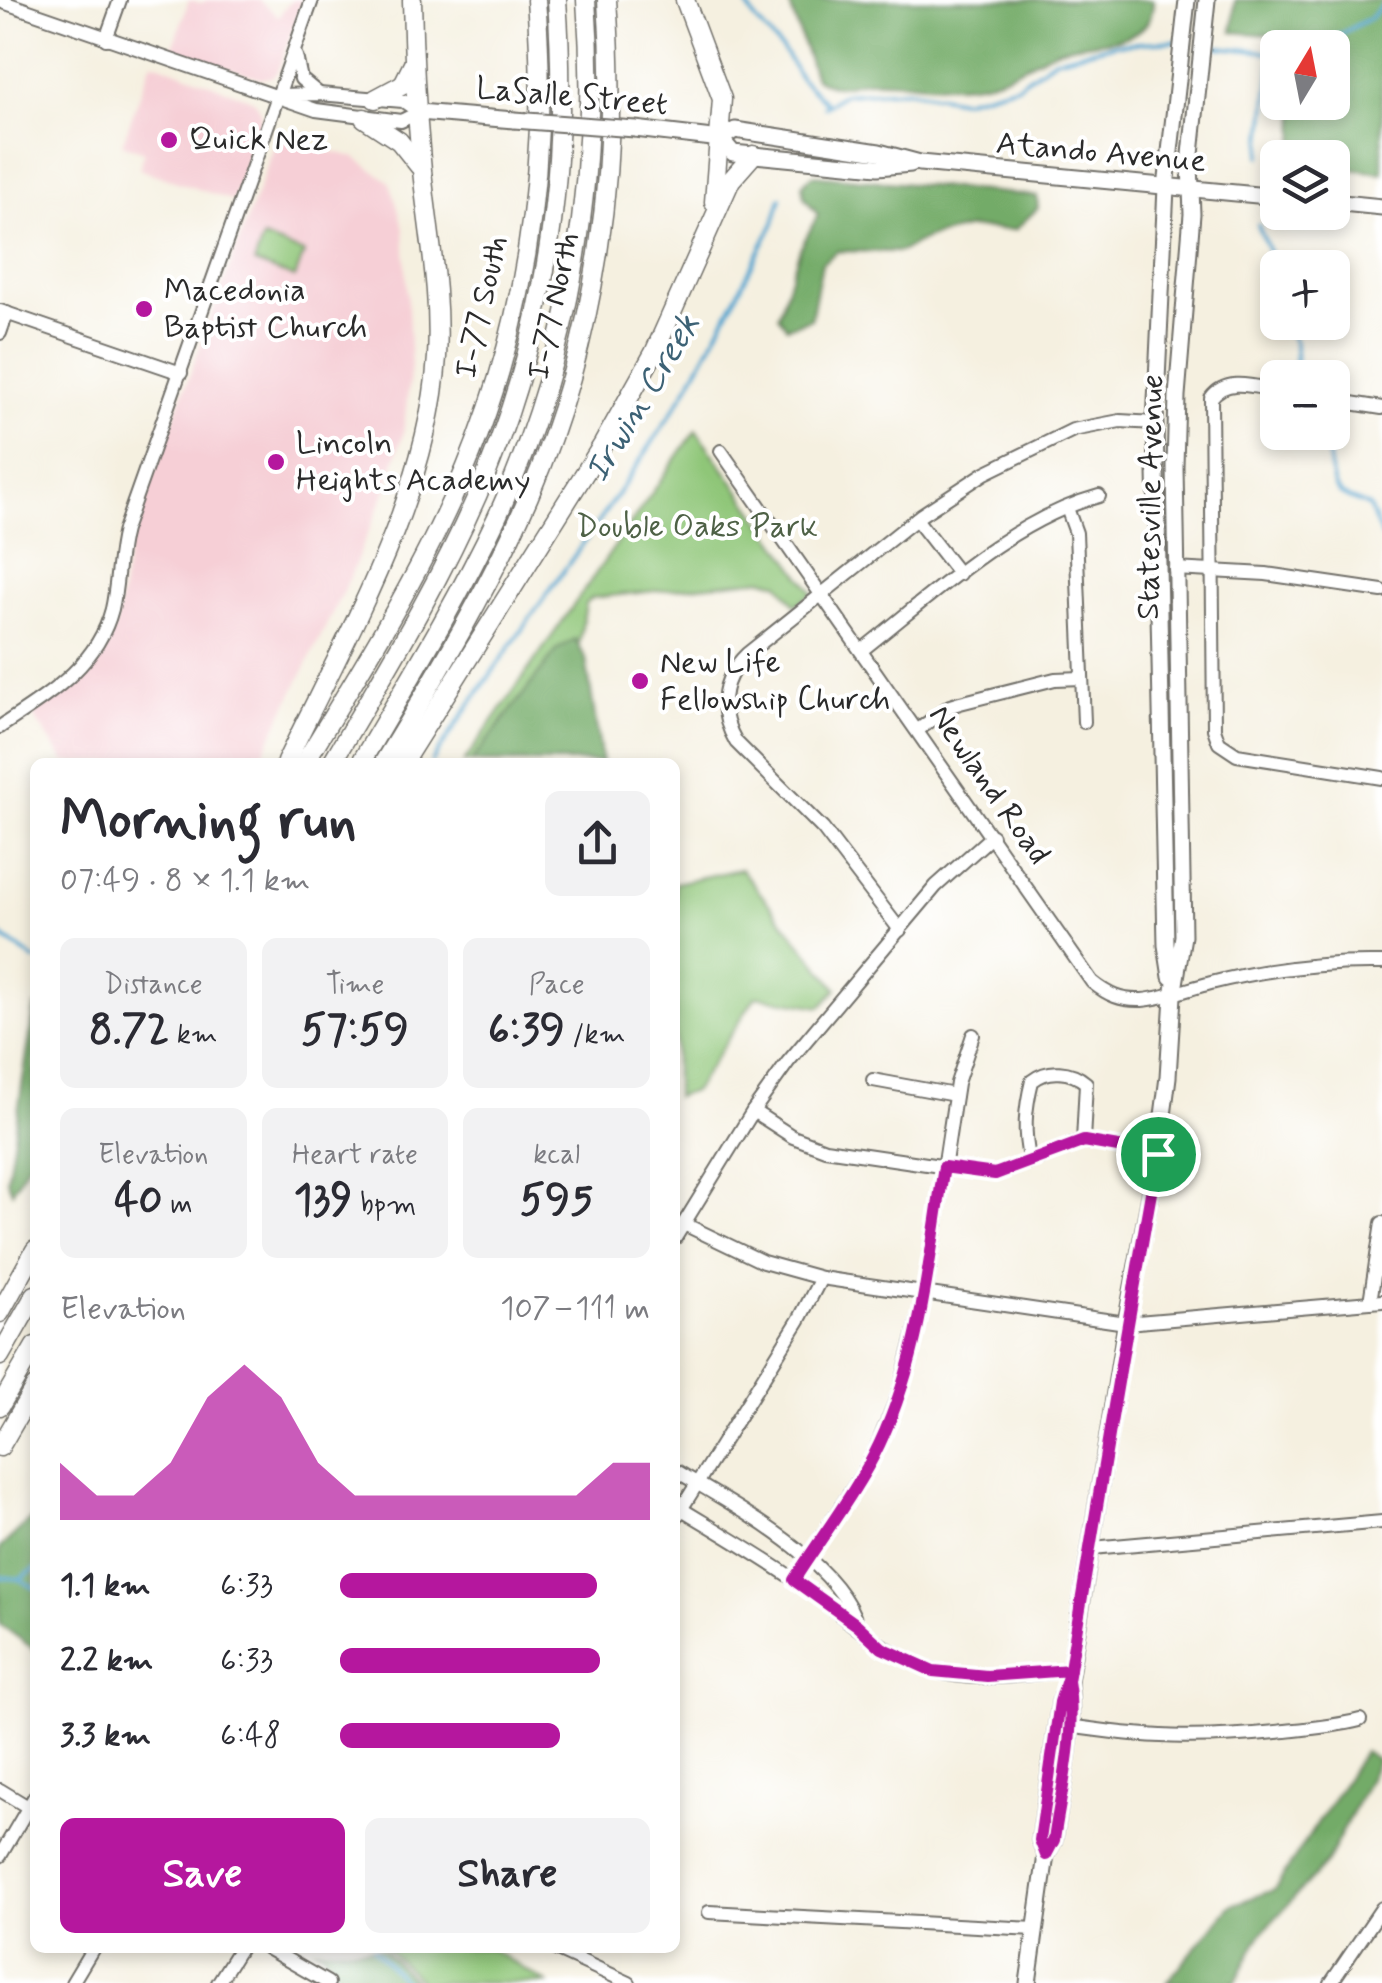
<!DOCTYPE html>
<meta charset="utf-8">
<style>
:root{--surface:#fff;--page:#f2f2f3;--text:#2b2b33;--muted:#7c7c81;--accent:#b5179e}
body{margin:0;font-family:Mynerve,sans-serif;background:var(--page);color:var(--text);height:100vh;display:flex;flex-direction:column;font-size:38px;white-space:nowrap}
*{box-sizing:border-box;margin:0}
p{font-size:32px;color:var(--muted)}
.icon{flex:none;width:55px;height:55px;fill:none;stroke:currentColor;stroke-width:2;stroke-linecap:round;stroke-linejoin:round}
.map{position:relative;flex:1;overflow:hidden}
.details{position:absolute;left:30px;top:758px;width:650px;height:1195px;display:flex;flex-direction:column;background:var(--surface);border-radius:15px;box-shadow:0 5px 15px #0003}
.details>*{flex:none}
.needle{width:65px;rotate:10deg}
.fabs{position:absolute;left:1260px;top:30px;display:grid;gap:20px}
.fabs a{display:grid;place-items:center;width:90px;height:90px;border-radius:15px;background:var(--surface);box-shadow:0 5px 15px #0003;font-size:50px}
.pin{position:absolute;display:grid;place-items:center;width:85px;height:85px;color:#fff;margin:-42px;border:5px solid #fff;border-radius:50%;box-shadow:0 2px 10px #0007}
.round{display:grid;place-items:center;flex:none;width:105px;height:105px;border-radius:15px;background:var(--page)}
.overview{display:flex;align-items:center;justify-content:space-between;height:170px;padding:0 30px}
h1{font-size:55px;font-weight:700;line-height:75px}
.metrics{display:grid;grid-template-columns:repeat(3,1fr);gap:15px;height:170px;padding:10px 30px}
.metrics div{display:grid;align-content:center;border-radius:15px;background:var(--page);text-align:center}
.metrics b{font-size:42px;font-weight:700}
.metrics small{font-size:28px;font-weight:400}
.metrics p{font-size:28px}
.chart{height:280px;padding:20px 30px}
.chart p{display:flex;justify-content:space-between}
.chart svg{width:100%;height:180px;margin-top:10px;fill:var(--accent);opacity:.7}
.cta{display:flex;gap:20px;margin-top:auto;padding:20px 30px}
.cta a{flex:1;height:115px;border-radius:15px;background:var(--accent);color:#fff;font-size:40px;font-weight:700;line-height:115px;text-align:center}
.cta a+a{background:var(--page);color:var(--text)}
ul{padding:0 30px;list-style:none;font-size:32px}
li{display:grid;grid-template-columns:160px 120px 1fr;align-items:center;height:75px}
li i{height:25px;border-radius:12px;background:var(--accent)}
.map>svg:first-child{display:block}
</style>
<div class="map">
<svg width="1382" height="1983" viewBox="0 0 1382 1983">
<rect width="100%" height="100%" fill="#fff"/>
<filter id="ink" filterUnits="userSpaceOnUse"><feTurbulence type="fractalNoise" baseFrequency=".01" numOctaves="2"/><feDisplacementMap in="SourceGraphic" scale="20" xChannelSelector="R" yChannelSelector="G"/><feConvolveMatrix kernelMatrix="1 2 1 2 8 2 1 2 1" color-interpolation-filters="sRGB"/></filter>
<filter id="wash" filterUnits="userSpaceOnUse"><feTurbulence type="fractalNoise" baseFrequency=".0048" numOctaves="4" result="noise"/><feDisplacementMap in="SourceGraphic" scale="40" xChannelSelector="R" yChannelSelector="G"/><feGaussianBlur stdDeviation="2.25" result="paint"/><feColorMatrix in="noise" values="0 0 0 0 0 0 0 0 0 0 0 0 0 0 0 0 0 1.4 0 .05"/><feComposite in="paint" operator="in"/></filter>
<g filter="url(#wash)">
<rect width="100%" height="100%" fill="#f5f0e0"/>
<g fill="#f6cfd6">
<path d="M189,0L202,3L206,0H259L278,17L292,0H303L277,72L272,77L262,78L171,53Z"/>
<path d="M152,61L255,101L260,109L261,119L233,201L139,169L144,152L122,144Z"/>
<path d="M277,139L355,157L390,182L404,229L411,366L403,434L386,490L349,579L259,762H65L32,714L89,670L106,645L116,625L132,531Z"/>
</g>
<g fill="#8fc678" stroke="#5d7852" stroke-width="2.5">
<path d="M263,238L304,253L295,278L254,263Z"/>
<path d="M696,430L813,593L795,605L779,583L763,579L592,598L586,604L577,655L594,762H464Z"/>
<path d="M741,869L837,989L821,1007L756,996L694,1091L675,1097V883Z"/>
<path d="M386,1948H489L547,1983H423Z"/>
</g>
<g fill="#73ab68" stroke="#4f6b4a" stroke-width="2.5">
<path d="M788,0H1153C1154,48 1097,38 1062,48C1039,55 1021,71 999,78C956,93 911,79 867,81C857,81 846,87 837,86C830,86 821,81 815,78Z"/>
<path d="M1235,0H1382V173L1333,167L1332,158L1295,157L1296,103L1332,102V48L1297,47L1296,37L1232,32Z"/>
<path d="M813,175L1037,196L1038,208L1015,230L970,228L927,238L900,252L838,251L822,263L811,319L787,327L778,316L800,249L818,215L804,197L802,184Z"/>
<path d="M575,639L586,659L602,762H471L558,649Z"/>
<path d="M35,1005V1151L12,1192L7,1180Z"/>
<path d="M35,1515V1650L0,1624V1548Z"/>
<path d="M1364,1751L1378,1760L1327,1862L1260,1935L1235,1983H1166L1231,1905L1274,1890Z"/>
<path d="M315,1948H381L417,1983H343L324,1953Z"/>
</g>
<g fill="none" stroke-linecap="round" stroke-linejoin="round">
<g stroke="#54a6cf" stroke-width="4">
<path d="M744,0L755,19L786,54L801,79L826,103"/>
<path d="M1208,46L1278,53"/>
<path d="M1314,48L1370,18L1382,6"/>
<path d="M824,107L844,94L907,90L962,100L1018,85L1055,59L1117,44L1179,41"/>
<path d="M1261,156L1273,52"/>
<path d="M1258,225L1278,273"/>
<path d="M1283,322L1295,342L1296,378"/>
<path d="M1317,432C1336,450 1325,480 1340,493C1347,500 1361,501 1369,507L1382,537"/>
<path d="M432,762C511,638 603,523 681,398C715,342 743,281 774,223L781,198"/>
<path d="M0,935L35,960"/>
<path d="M0,1577L19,1579L35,1588"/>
<path d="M19,1579L35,1569"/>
<path d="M373,1948L406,1983"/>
</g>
</g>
</g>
<g filter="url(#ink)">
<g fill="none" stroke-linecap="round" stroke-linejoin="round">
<defs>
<g id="minor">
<path d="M0,1L316,110L401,121L419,112L403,101L319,94L280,95"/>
<path d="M106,39L120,0"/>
<path d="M296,56L301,79L319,94"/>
<path d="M0,311L181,373"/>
<path d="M0,333L7,313"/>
<path d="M1278,391C1255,387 1227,376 1211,398L1214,729L1219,743L1237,755L1382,778"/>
<path d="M1332,400L1382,408"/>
<path d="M721,451L1092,982C1108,995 1121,1001 1142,1000C1167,998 1187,989 1211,983C1266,969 1325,962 1382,963"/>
<path d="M1067,508L1076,533L1084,722"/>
<path d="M916,519L959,574"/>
<path d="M1175,569L1266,574L1382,591"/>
<path d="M862,650C932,595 1011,520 1099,496"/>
<path d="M0,727C46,696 97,667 112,609C118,583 117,556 124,530L312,0"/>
<path d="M918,730L950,706L960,703L1055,679L1082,678"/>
<path d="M900,930L823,829L736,742C718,711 720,680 747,654L921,515L985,473L1073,430L1120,421L1155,423"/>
<path d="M873,1080L955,1095"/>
<path d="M753,1111L793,1137L825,1149L974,1171L995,1174L1083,1141L1158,1154"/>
<path d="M1030,1162C1023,1133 1025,1109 1032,1081C1048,1068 1071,1070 1086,1083L1083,1141"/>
<path d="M684,1224L763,1262L821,1278L1126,1323L1382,1301"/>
<path d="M675,1238L753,1111L788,1062L936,886L992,836"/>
<path d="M1370,1302L1382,1223"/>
<path d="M675,1470C730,1504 838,1559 857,1625"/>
<path d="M675,1505C714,1529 754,1552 792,1578C839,1610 878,1653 933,1670C975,1684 1027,1674 1070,1670"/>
<path d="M675,1519L799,1320L821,1278"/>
<path d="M1092,1548L1382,1522"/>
<path d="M794,1580L872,1459L900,1391L925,1294L957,1083L973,1035"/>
<path d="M1069,1726C1147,1738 1198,1740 1276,1732C1304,1729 1332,1727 1360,1720"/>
<path d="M0,1790L33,1810"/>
<path d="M0,1856L35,1796"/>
<path d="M709,1912L1036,1929"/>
<path d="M267,1948L328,1983"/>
<path d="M553,1948L629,1983"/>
<path d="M72,1983L93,1948"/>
<path d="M218,1983L240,1948"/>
<path d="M1331,1983L1382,1908"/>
</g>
<g id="major">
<path d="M419,112L514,120"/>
<path d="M635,129L721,139"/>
<path d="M721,139L735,130L879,152L920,163L1278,197"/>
<path d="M721,139L733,153L878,167L911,164"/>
<path d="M1332,202L1382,207"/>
<path d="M1171,977L1166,945L1155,423L1166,187L1187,0"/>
<path d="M1046,1855L1040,1840L1060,1702L1069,1681L1126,1323L1158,1154L1168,1077L1173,996L1183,936L1175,466L1177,396L1192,214L1190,164L1207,0"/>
<path d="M1028,1983L1046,1855L1054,1840C1061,1790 1076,1732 1069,1682"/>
</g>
<g id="highway">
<path d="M685,0L722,99L714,202"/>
<path d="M375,99L403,84L413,64"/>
<path d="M364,118L399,141L419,166"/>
<path d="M286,762C346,637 428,497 437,357C441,290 427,227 421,160C416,107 413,53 412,0"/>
<path d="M305,762C357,676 411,590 453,497C524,341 550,171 536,0"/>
<path d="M332,762C387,669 444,576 486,475C548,324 569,163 557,0"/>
<path d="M361,762C408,682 457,602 497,517C571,355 600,177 586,0"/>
<path d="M384,762C436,676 489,589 529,496C596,340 620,169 607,0"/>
<path d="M399,762L407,756L603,444L654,353L731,180L753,155"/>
<path d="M0,1313L35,1250"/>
<path d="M0,1356L35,1295"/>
<path d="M0,1406L35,1346"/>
<path d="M0,1447L35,1387"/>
</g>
</defs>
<use href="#minor" stroke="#72706a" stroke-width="16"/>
<use href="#major" stroke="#72706a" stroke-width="19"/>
<use href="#highway" stroke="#72706a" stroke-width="21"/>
<use href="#minor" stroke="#fff" stroke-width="12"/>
<use href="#major" stroke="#fff" stroke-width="15"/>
<use href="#highway" stroke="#fff" stroke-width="18"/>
<defs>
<path id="major-bridge" d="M514,120L635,129"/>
</defs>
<use href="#major-bridge" stroke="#72706a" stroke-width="19" stroke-linecap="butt"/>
<use href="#major-bridge" stroke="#fff" stroke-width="15"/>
</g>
</g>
<g fill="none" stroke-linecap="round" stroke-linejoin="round" filter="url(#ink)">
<defs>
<path id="route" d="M1158,1154L1084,1141L995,1174L944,1167C928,1265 920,1367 873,1457C851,1499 820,1539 794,1580L857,1625L882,1648L933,1671L987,1676L1070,1670L1060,1702L1040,1840L1046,1855L1054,1840C1061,1790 1077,1732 1068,1681C1097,1505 1126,1330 1158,1154"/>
</defs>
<use href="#route" stroke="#fff" stroke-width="20"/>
<use href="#route" stroke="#b5179e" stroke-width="12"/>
</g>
<g fill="#b5179e" stroke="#fff" stroke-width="4">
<circle cx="169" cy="140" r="10"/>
<circle cx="144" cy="309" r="10"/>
<circle cx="276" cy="462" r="10"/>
<circle cx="640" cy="681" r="10"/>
</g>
<g text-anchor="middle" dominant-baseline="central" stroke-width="8" stroke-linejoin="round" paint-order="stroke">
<g font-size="32" fill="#2b2b2b" stroke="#fff">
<text transform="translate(572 97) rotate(5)">LaSalle Street</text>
<text transform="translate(1101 153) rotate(5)">Atando Avenue</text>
<text transform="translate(554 306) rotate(-78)">I-77 North</text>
<text transform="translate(482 307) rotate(-77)">I-77 South</text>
<text transform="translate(1151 497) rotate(-89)">Statesville Avenue</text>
<text transform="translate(989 785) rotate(55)">Newland Road</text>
</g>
<g font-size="32" fill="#2b2b2b" stroke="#fff" text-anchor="start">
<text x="189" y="140">Quick Nez</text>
<text x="164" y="291">Macedonia<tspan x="164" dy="37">Baptist Church</tspan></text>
<text x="296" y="444">Lincoln<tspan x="296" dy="37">Heights Academy</tspan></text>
<text x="660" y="663">New Life<tspan x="660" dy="37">Fellowship Church</tspan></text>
</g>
<g font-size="32" fill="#4e6146" stroke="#fff">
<text x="697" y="527">Double Oaks Park</text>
</g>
<g font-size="35" font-style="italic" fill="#3d6275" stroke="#fff">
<text transform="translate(643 398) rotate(-59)">Irwin Creek</text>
</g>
</g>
</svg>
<div class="fabs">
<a><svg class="needle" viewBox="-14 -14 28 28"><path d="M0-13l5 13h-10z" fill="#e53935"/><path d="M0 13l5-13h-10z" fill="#7c7c81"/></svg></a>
<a><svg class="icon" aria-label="layers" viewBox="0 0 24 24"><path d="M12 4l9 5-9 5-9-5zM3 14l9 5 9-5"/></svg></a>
<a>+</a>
<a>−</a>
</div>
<div class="pin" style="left:1158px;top:1154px;background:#1e9e55"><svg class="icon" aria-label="arrive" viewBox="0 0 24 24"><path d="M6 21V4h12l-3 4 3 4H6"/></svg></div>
<section class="details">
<div class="overview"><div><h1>Morning run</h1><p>07:49 · 8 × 1.1 km</p></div><a class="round"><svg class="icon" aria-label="share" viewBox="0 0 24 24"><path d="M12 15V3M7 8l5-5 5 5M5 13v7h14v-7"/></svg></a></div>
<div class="metrics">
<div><p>Distance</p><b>8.72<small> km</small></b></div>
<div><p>Time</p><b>57:59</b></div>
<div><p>Pace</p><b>6:39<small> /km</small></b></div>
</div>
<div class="metrics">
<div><p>Elevation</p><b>40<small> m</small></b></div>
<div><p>Heart rate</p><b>139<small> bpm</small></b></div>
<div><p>kcal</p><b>595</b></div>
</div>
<div class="chart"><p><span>Elevation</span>107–111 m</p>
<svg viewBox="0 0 160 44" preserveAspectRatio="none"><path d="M0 44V30L10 38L20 38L30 30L40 14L50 6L60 14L70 30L80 38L90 38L100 38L110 38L120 38L130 38L140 38L150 30L160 30V44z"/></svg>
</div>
<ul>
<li><b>1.1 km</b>6:33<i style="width:83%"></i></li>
<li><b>2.2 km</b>6:33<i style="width:84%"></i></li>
<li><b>3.3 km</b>6:48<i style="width:71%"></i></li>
</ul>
<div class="cta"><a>Save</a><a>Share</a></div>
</section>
</div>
